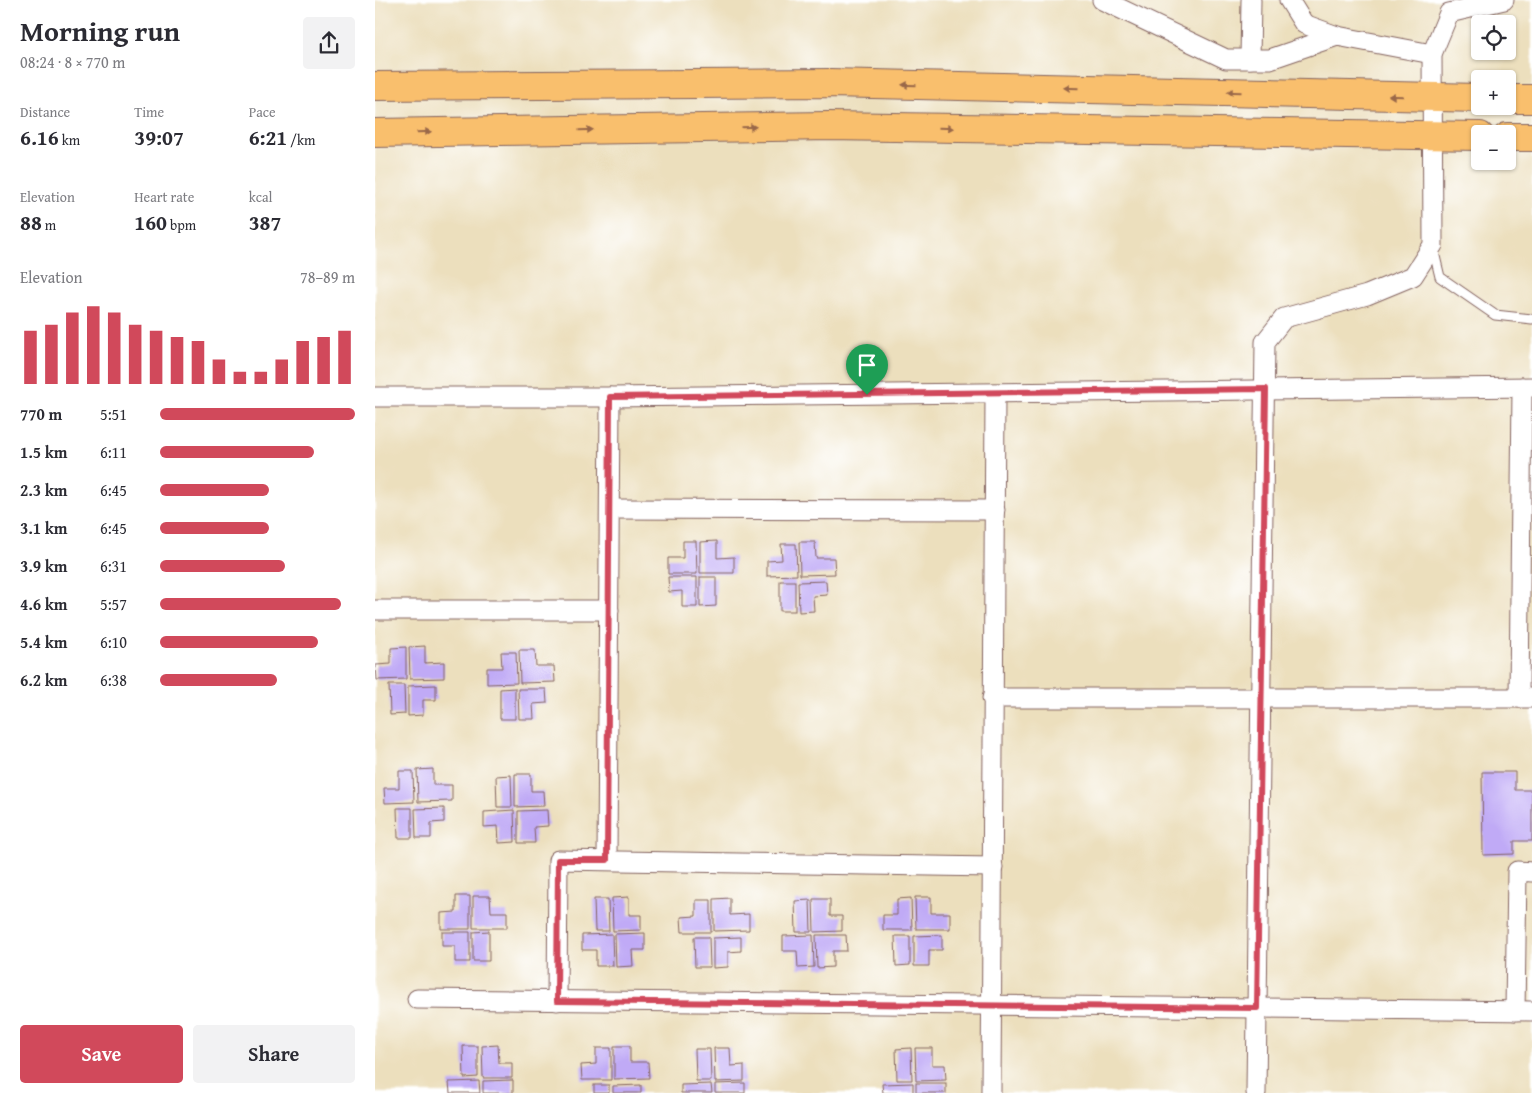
<!DOCTYPE html>
<meta charset="utf-8">
<style>
:root{--surface:#fff;--page:#f2f2f3;--text:#2b2b33;--muted:#7c7c81;--accent:#d1495b}
body{margin:0;font-family:"Gentium Book Plus",serif;background:var(--page);color:var(--text);height:100vh;display:flex;flex-direction:column;font-size:19px;white-space:nowrap}
*{box-sizing:border-box;margin:0}
p{font-size:16px;color:var(--muted)}
.icon{flex:none;width:28px;height:28px;fill:none;stroke:currentColor;stroke-width:2;stroke-linecap:round;stroke-linejoin:round}
.map{position:relative;flex:1;overflow:hidden}
.drawer{display:flex;flex-direction:column;background:var(--surface);width:375px}
.drawer>*{flex:none}
.fabs{position:absolute;left:1096px;top:15px;display:grid;gap:10px}
.fabs a{display:grid;place-items:center;width:45px;height:45px;border-radius:5px;background:var(--surface);box-shadow:0 1px 4px #0004;font-size:25px}
.pin{position:absolute;display:grid;place-items:center;width:42px;height:42px;color:#fff;margin:-51px -21px;border-radius:50% 50% 50% 0;rotate:-45deg;box-shadow:0 0 5px #0007}
.pin .icon{rotate:45deg}
.round{display:grid;place-items:center;flex:none;width:52px;height:52px;border-radius:5px;background:var(--page)}
.head{display:flex;align-items:center;justify-content:space-between;height:85px;padding:0 20px}
h1{font-size:28px;font-weight:700;line-height:38px}
.metrics{display:grid;grid-template-columns:repeat(3,1fr);gap:8px;height:85px;padding:5px 20px}
.metrics div{display:grid;align-content:center}
.metrics b{font-size:21px;font-weight:700}
.metrics small{font-size:14px;font-weight:400}
.metrics p{font-size:14px}
.chart{height:140px;padding:10px 20px}
.chart p{display:flex;justify-content:space-between}
.chart svg{width:100%;height:90px;margin-top:5px;stroke:var(--accent);stroke-width:6}
.cta{display:flex;gap:10px;margin-top:auto;padding:10px 20px}
.cta a{flex:1;height:58px;border-radius:5px;background:var(--accent);color:#fff;font-size:20px;font-weight:700;line-height:58px;text-align:center}
.cta a+a{background:var(--page);color:var(--text)}
ul{padding:0 20px;list-style:none;font-size:16px}
li{display:grid;grid-template-columns:80px 60px 1fr;align-items:center;height:38px}
li i{height:12px;border-radius:6px;background:var(--accent)}
main{display:flex;flex:1;min-height:0}
.map>svg:first-child{display:block}
</style>
<main>
<section class="drawer">
<div class="head"><div><h1>Morning run</h1><p>08:24 · 8 × 770 m</p></div><a class="round"><svg class="icon" aria-label="share" viewBox="0 0 24 24"><path d="M12 15V3M7 8l5-5 5 5M5 13v7h14v-7"/></svg></a></div>
<div class="metrics">
<div><p>Distance</p><b>6.16<small> km</small></b></div>
<div><p>Time</p><b>39:07</b></div>
<div><p>Pace</p><b>6:21<small> /km</small></b></div>
</div>
<div class="metrics">
<div><p>Elevation</p><b>88<small> m</small></b></div>
<div><p>Heart rate</p><b>160<small> bpm</small></b></div>
<div><p>kcal</p><b>387</b></div>
</div>
<div class="chart"><p><span>Elevation</span>78–89 m</p>
<svg viewBox="0 0 160 44" preserveAspectRatio="none"><path d="M5 44V18M15 44V15M25 44V9M35 44V6M45 44V9M55 44V15M65 44V18M75 44V21M85 44V23M95 44V32M105 44V38M115 44V38M125 44V32M135 44V23M145 44V21M155 44V18"/></svg>
</div>
<ul>
<li><b>770 m</b>5:51<i style="width:100%"></i></li>
<li><b>1.5 km</b>6:11<i style="width:79%"></i></li>
<li><b>2.3 km</b>6:45<i style="width:56%"></i></li>
<li><b>3.1 km</b>6:45<i style="width:56%"></i></li>
<li><b>3.9 km</b>6:31<i style="width:64%"></i></li>
<li><b>4.6 km</b>5:57<i style="width:93%"></i></li>
<li><b>5.4 km</b>6:10<i style="width:81%"></i></li>
<li><b>6.2 km</b>6:38<i style="width:60%"></i></li>
</ul>
<div class="cta"><a>Save</a><a>Share</a></div>
</section>
<div class="map">
<svg width="1157" height="1093" viewBox="0 0 1157 1093">
<rect width="100%" height="100%" fill="#fff"/>
<filter id="ink" filterUnits="userSpaceOnUse"><feTurbulence type="fractalNoise" baseFrequency=".02" numOctaves="2"/><feDisplacementMap in="SourceGraphic" scale="10" xChannelSelector="R" yChannelSelector="G"/><feConvolveMatrix kernelMatrix="1 2 1 2 8 2 1 2 1" color-interpolation-filters="sRGB"/></filter>
<filter id="wash" filterUnits="userSpaceOnUse"><feTurbulence type="fractalNoise" baseFrequency=".0096" numOctaves="4" result="noise"/><feDisplacementMap in="SourceGraphic" scale="20" xChannelSelector="R" yChannelSelector="G"/><feGaussianBlur stdDeviation="1.12" result="paint"/><feColorMatrix in="noise" values="0 0 0 0 0 0 0 0 0 0 0 0 0 0 0 0 0 1.4 0 .05"/><feComposite in="paint" operator="in"/></filter>
<g filter="url(#wash)">
<rect width="100%" height="100%" fill="#ecdfbd"/>
<g id="blocks">
<g fill="#c0aaf6">
<path d="M308,541H321L322,574H293V558H308Z"/>
<path d="M342,541V558L359,557V573H325V542Z"/>
<path d="M424,542H440L441,558H459L460,574L425,575Z"/>
<path d="M406,544H421L422,575L392,576V561L407,560Z"/>
<path d="M293,577H322V607H307V591L294,592Z"/>
<path d="M325,577H341V606L325,607Z"/>
<rect x="405" y="581" width="15" height="30"/>
<path d="M451,581L452,595L438,596L439,611L424,612L423,582Z"/>
<path d="M50,646V663L69,662V678L35,679L34,647Z"/>
<path d="M31,647V679L2,680L1,665L16,664V648Z"/>
<path d="M144,650H160L161,666H179L180,682L145,683Z"/>
<path d="M126,652H141L142,683L112,684V668H127Z"/>
<path d="M14,685H29L30,714L15,715Z"/>
<path d="M61,685V700H48V715L33,716V686Z"/>
<path d="M140,688V719H125V689Z"/>
<path d="M143,689H171L172,703L158,704L159,719H144Z"/>
<path d="M58,769V785H77V801L43,802L42,770Z"/>
<path d="M24,771H38L39,802L10,803L9,788H24Z"/>
<path d="M1107,772H1140V790H1157V841H1139V854L1108,855Z"/>
<path d="M140,774H156V791H168L169,806L140,807Z"/>
<path d="M136,775L137,807H122L121,776Z"/>
<path d="M22,808H37V838H23Z"/>
<path d="M69,808V822L56,823V838H41L40,809Z"/>
<path d="M139,810L140,842L124,843L123,826L109,827V812Z"/>
<path d="M172,810L173,826L159,827L160,843H143V811Z"/>
<path d="M81,896H95V929H66V913L81,912Z"/>
<path d="M98,896H115L116,912H132V928H98Z"/>
<path d="M254,897V915H266V930L238,931L237,898Z"/>
<path d="M540,897H556V913H575V929H541Z"/>
<path d="M355,898V915L374,914V930L339,931V899Z"/>
<path d="M536,898L537,930H508V915H522V899Z"/>
<path d="M219,899H233L234,931H220Z"/>
<path d="M438,899H455V916H467V931L439,932Z"/>
<path d="M321,900H336V932H307L306,917L321,916Z"/>
<path d="M435,900L436,932H421L420,901Z"/>
<path d="M114,931V961H98V932Z"/>
<path d="M67,932H95V962H80V946H67Z"/>
<path d="M270,933V950H257L258,966L241,967L240,934Z"/>
<path d="M237,934L238,966H221V950H207V935Z"/>
<path d="M438,935L439,967L423,968L422,951H408V936Z"/>
<path d="M441,935H471L472,951H458V967L442,968Z"/>
<path d="M567,935V950H554V966H539V936Z"/>
<path d="M520,936H535V965L521,966Z"/>
<path d="M319,937H334L335,967H320Z"/>
<path d="M366,937V951L353,952V967L338,968V938Z"/>
<path d="M123,1045L124,1063H137V1078H108L107,1046Z"/>
<path d="M88,1046H103V1077L89,1078Z"/>
<path d="M239,1046H255V1062H273L274,1078L239,1079Z"/>
<path d="M221,1048H236V1080H207L206,1065L221,1064Z"/>
<path d="M339,1048H355L356,1066L369,1065V1081L340,1082Z"/>
<path d="M536,1048L537,1080H522L521,1049Z"/>
<path d="M540,1048H557V1065H570L571,1080L541,1081Z"/>
<path d="M320,1049H335L336,1081H321Z"/>
<path d="M138,1080V1093H108V1081Z"/>
<path d="M104,1081L105,1093H75L74,1082Z"/>
<path d="M370,1083V1093H340V1084Z"/>
<path d="M538,1083V1093H508L507,1084Z"/>
<rect x="541" y="1083" width="30" height="10"/>
<path d="M336,1084L337,1093H306V1085Z"/>
<rect x="219" y="1085" width="15" height="8"/>
<path d="M266,1085V1093H238V1086Z"/>
</g>
</g>
</g>
<g filter="url(#ink)">
<use href="#blocks" fill-opacity="0" stroke="#83625e" stroke-width="1"/>
<g fill="none" stroke-linecap="round" stroke-linejoin="round">
<defs>
<path id="lane" d="M1058,248L1065,277L1120,315L1157,319"/>
<g id="street">
<path d="M727,0L851,59H895L962,36L1057,54"/>
<path d="M914,0L929,24L962,36"/>
<path d="M875,59L876,0"/>
<path d="M0,397H235L1157,387"/>
<path d="M235,509L620,510"/>
<path d="M0,610H234"/>
<path d="M617,698H1157"/>
<path d="M1144,698L1147,387"/>
<path d="M232,860L235,397"/>
<path d="M42,999L1157,1011"/>
<path d="M182,1001L183,860L618,867"/>
<path d="M1140,1011L1142,871L1157,872"/>
<path d="M616,1093L620,394"/>
<path d="M881,1093L890,342L909,318L992,295L1038,276L1058,245L1057,54L1074,13L1129,0"/>
</g>
<g id="primary">
<path d="M0,86L455,83L1105,98"/>
<path d="M1132,99H1157"/>
<path d="M0,133L454,126L1105,136"/>
<path d="M1132,137H1157"/>
</g>
</defs>
<use href="#lane" stroke="#83625e" stroke-width="11"/>
<use href="#street" stroke="#83625e" stroke-width="21"/>
<use href="#primary" stroke="#83625e" stroke-width="30"/>
<use href="#lane" stroke="#fff" stroke-width="9"/>
<use href="#street" stroke="#fff" stroke-width="19"/>
<use href="#primary" stroke="#f9bf6d" stroke-width="28"/>
</g>
<defs><path id="oneway-solid" d="M-6-.8H1V-3.2L6.5 0L1 3.2V.8H-6Z" transform="scale(1.25)"/></defs>
<g fill="#996749">
<use href="#oneway-solid" transform="translate(534 85) rotate(-179)"/>
<use href="#oneway-solid" transform="translate(696 88) rotate(-179)"/>
<use href="#oneway-solid" transform="translate(859 92) rotate(-179)"/>
<use href="#oneway-solid" transform="translate(1021 96) rotate(-179)"/>
<use href="#oneway-solid" transform="translate(374 127) rotate(-1)"/>
<use href="#oneway-solid" transform="translate(571 128) rotate(1)"/>
<use href="#oneway-solid" transform="translate(211 130) rotate(-1)"/>
<use href="#oneway-solid" transform="translate(49 132) rotate(-1)"/>
</g>
</g>
<g fill="none" stroke-linecap="round" stroke-linejoin="round" filter="url(#ink)">
<defs>
<path id="route" d="M891,389L882,1008L182,1001L183,860H232L235,397Z"/>
</defs>
<use href="#route" stroke="#fff" stroke-width="10"/>
<use href="#route" stroke="#d1495b" stroke-width="6"/>
</g>
</svg>
<div class="fabs">
<a><svg class="icon" aria-label="locate" viewBox="0 0 24 24"><circle cx="12" cy="12" r="6"/><path d="M12 2v4M12 18v4M2 12h4M18 12h4"/></svg></a>
<a>+</a>
<a>−</a>
</div>
<div class="pin" style="left:492px;top:395px;background:#1e9e55"><svg class="icon" aria-label="arrive" viewBox="0 0 24 24"><path d="M6 21V4h12l-3 4 3 4H6"/></svg></div>
</div>
</main>
